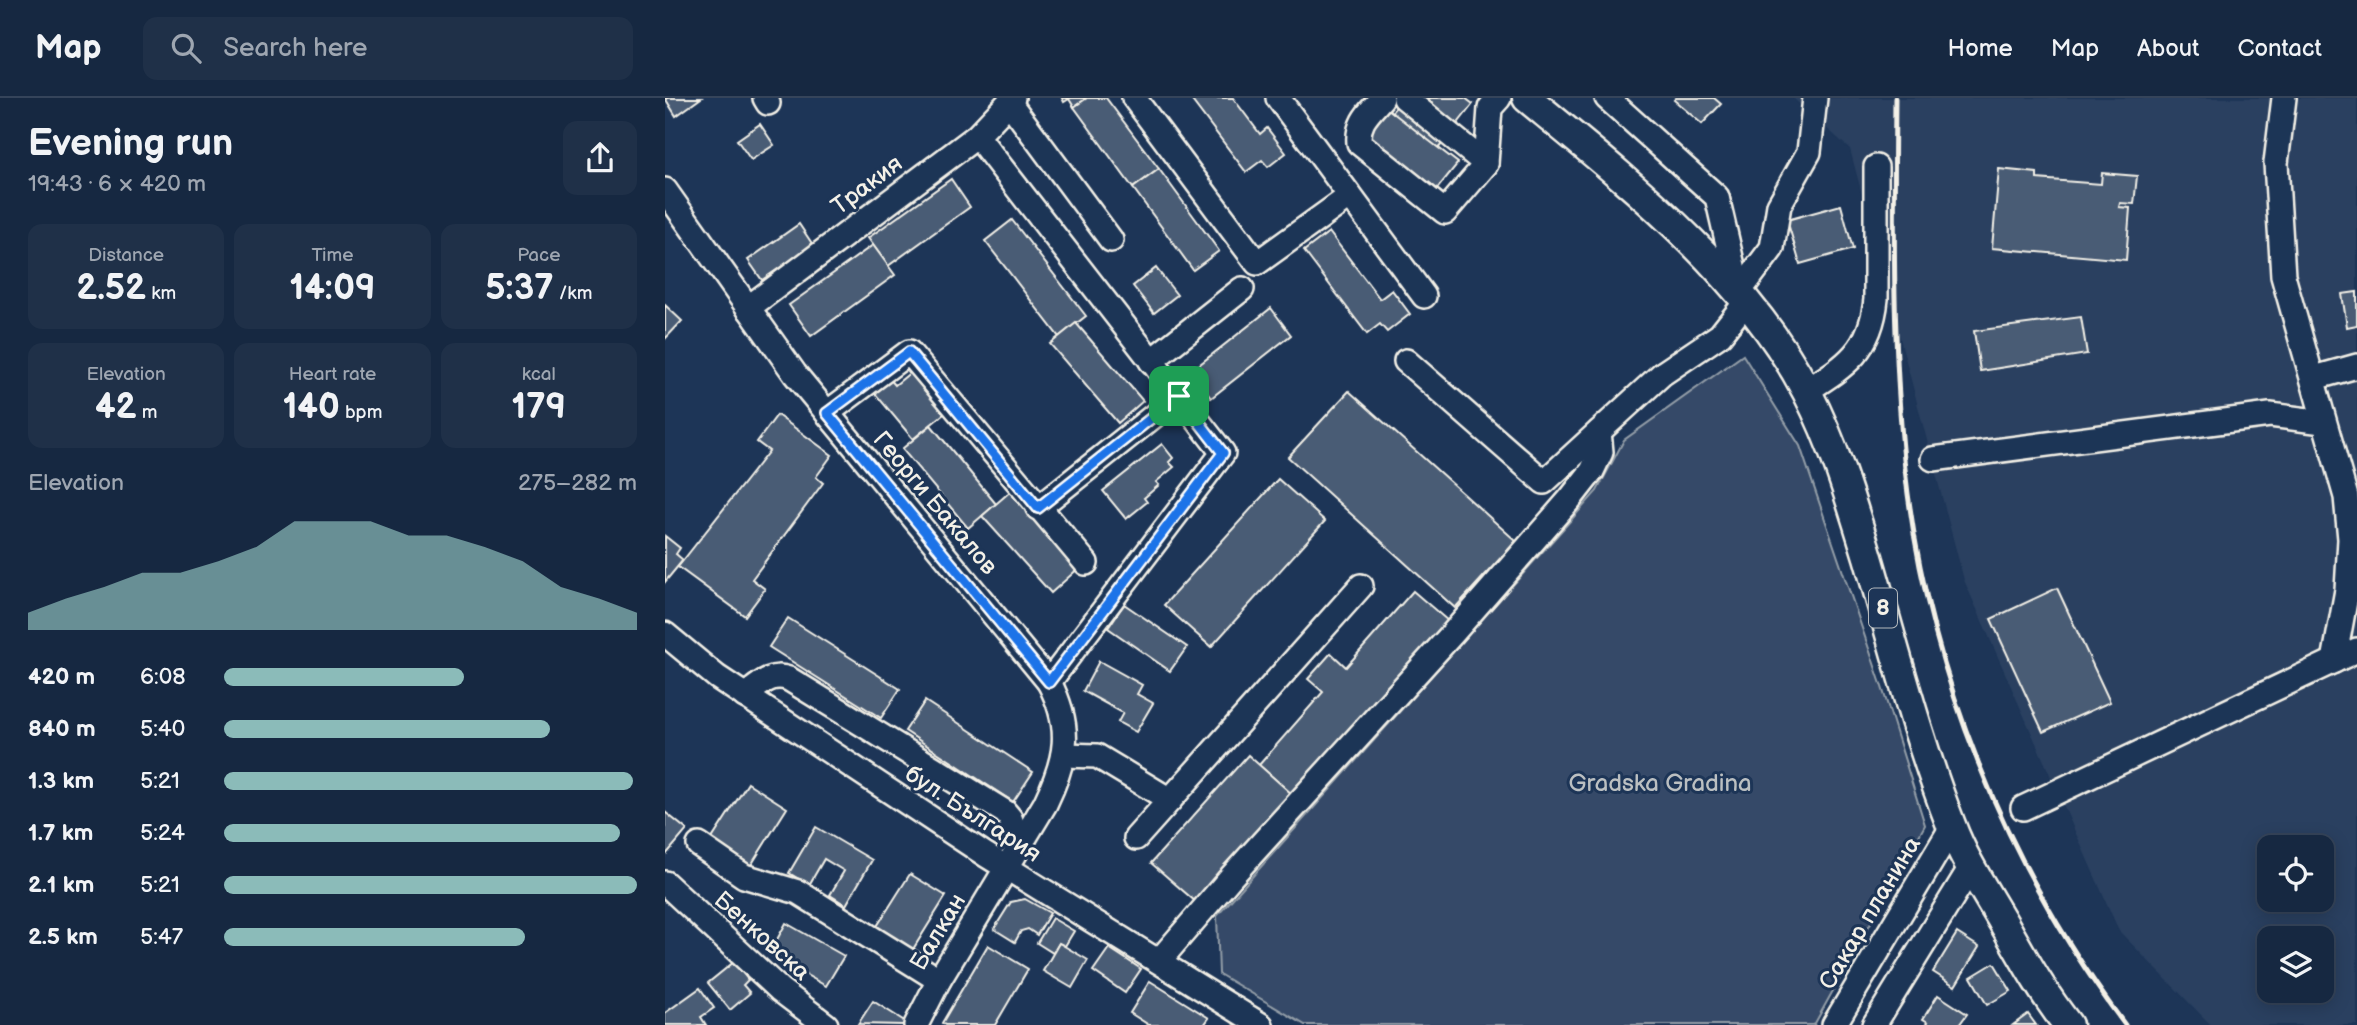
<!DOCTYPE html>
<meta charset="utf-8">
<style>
:root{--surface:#162841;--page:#1f3048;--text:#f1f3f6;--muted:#9ea6b1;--line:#35445a;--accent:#8bbbb9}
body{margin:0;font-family:"Balsamiq Sans",sans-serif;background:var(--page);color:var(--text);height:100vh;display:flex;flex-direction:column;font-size:26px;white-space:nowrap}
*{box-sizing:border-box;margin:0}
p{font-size:23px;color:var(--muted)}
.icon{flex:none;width:38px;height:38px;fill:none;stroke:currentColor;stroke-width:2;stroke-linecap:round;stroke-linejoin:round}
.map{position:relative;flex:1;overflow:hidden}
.side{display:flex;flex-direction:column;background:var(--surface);width:665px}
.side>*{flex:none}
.controls{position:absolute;left:1592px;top:737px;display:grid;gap:14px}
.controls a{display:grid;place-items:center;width:77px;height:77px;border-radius:14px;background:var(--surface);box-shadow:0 4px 18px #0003,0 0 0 2px var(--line);font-size:35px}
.pin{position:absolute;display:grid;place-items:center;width:60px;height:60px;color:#fff;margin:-30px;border-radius:14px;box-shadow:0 4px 10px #0006}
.round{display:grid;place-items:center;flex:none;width:74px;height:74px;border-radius:14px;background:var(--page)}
.headline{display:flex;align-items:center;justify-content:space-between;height:119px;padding:0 28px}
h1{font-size:38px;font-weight:700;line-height:52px}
.figures{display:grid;grid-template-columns:repeat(3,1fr);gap:10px;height:119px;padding:7px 28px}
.figures div{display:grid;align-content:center;border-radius:14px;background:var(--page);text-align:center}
.figures b{font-size:35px;font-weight:700}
.figures small{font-size:19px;font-weight:400}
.figures p{font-size:19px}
.chart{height:196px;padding:14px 28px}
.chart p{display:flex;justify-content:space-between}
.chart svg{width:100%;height:126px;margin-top:7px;fill:var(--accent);opacity:.7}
ul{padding:0 28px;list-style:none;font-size:23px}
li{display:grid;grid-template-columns:112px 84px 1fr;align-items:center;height:52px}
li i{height:18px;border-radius:9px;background:var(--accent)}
header{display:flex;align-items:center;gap:42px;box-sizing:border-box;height:98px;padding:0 35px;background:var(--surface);border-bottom:2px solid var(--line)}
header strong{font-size:33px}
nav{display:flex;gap:38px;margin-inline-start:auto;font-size:24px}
.search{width:490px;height:63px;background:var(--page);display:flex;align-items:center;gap:18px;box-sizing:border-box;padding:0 24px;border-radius:14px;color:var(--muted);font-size:26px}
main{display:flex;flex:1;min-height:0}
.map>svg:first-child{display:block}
</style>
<header>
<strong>Map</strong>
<div class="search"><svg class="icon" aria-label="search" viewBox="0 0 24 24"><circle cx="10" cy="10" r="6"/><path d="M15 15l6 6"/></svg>Search here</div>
<nav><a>Home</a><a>Map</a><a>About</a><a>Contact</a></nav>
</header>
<main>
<section class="side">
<div class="headline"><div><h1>Evening run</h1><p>19:43 · 6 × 420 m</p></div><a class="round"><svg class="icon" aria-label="share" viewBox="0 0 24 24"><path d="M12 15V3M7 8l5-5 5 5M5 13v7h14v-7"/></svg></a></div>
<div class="figures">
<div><p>Distance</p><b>2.52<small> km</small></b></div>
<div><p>Time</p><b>14:09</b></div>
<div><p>Pace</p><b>5:37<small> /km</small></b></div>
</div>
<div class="figures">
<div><p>Elevation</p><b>42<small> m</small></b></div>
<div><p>Heart rate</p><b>140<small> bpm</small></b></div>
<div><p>kcal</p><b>179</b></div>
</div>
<div class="chart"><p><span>Elevation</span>275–282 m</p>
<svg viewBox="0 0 160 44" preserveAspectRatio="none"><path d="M0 44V38L10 33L20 29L30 24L40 24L50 20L60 15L70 6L80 6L90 6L100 11L110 11L120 15L130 20L140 29L150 33L160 38V44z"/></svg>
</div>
<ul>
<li><b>420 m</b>6:08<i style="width:58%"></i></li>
<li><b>840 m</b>5:40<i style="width:79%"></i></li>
<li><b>1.3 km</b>5:21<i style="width:99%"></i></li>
<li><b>1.7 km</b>5:24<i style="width:96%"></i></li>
<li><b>2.1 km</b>5:21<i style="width:100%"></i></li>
<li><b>2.5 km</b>5:47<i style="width:73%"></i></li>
</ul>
</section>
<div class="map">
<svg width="1692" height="927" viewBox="0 0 1692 927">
<rect width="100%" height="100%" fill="#1d3557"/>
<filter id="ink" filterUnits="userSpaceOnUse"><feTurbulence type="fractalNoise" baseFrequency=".0143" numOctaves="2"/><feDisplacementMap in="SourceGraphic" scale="14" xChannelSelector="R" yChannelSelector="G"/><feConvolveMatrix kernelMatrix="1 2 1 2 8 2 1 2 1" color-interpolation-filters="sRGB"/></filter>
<g filter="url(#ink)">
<path fill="#2a4060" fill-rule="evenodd" d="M1128,0H1692V927H1546L1454,833L1299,482L1185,51ZM1605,749H1657V802H1605ZM1605,840H1657V892H1605Z"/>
<path fill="#354a67" stroke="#949ea8" stroke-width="2" d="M1078,257L1135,348L1217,589L1260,727L1149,927H640L554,876L552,818L932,393L959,342Z"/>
<g fill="#485b74" stroke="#f4f1e8" stroke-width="2">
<path d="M0,0H36L11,18Z"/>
<path d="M397,0H422L409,9L404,1L399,4Z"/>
<path d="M422,0H441L494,71L468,90L409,9Z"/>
<path d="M525,0H568L595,36L602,30L621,55L603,69L597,62L581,74Z"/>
<path d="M738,0H800L808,6L769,56L722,20Z"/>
<path d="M1011,0H1049L1056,6L1037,26L1009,2Z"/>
<path d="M723,11L793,65L772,91L702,37Z"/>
<path d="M95,26L109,47L86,62L72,42Z"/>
<path d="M494,71L554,153L528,172L468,90Z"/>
<path d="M1334,71L1372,75V81L1436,86L1437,75L1472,78L1469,106L1455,105L1454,109L1465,110L1461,162L1327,150Z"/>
<path d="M286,81L305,109L223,168L203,140Z"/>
<path d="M1176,107L1188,151L1135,166L1122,122Z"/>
<path d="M347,122L421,218L394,239L320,143Z"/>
<path d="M134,126L148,147L97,182L83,162Z"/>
<path d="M664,134L715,201L727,192L745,216L722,234L715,226L702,236L639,153Z"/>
<path d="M208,147L230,177L146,238L124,207Z"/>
<path d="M491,170L512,197L489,215L468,188Z"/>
<path d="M1692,194V227L1682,229L1677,196Z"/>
<path d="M0,207L17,223L0,241Z"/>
<path d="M606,210L626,237L546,300L525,274Z"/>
<path d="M1416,219L1422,256L1315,273L1309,233Z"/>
<path d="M411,225L478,303L453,325L385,246Z"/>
<path d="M246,274L280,315L248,341L208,293L224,280L230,287Z"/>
<path d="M684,293L851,443L790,510L623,359Z"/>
<path d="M112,317L167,357L151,379L158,385L87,481L100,491L80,518L13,469L104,353L92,344Z"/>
<path d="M266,327L331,406L303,430L237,351Z"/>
<path d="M497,346L508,360L504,364L509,369L491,384L494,387L479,400L482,404L461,421L438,393Z"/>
<path d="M613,381L660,423L546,549L499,507Z"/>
<path d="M347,392L416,468L386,495L317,418Z"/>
<path d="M0,438L15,450L11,456L18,462L0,484Z"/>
<path d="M1392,490L1445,604L1378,634L1326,521Z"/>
<path d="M748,493L783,523L629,698L594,667L658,594L643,581L666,555L681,569Z"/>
<path d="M459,506L522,549L505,573L443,530Z"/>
<path d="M123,520L235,591L216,620L104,549Z"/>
<path d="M434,563L477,587L472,596L488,605L471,634L453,624L458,615L418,593Z"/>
<path d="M260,603L368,674L348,704L240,633Z"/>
<path d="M583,657L629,698L531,804L486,765Z"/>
<path d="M83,685L122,710L83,772L43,747Z"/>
<path d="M0,714L22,732L0,758Z"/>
<path d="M151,729L207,762L181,807L165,797L179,773L159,761L144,787L124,775Z"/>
<path d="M245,776L281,798L245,856L209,833Z"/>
<path d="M360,801L385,815L372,837L363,831L356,833L350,844L329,831L346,804Z"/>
<path d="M387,820L409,833L400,848L394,845L388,855L372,845Z"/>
<path d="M121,825L179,858L161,888L104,856Z"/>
<path d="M1292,835L1314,849L1290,888L1268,874Z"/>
<path d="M394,845L423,862L407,890L378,873Z"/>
<path d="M323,847L363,871L330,927H280L277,925Z"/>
<path d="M444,850L476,871L460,895L428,873Z"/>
<path d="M69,864L83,882L78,887L85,895L65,912L43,885Z"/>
<path d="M1329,865L1346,893L1322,907L1306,879Z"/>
<path d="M485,883L544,920L539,927H484L465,915Z"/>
<path d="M35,890L49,910L36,919L41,927H0V915Z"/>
<path d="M1273,897L1302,916L1294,927H1261L1263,924L1258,921Z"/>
<path d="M208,903L241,924L239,927L193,926Z"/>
<path d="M1363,916L1371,927H1348Z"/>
</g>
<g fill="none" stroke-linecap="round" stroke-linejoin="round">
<defs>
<g id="minor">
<path d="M100,0L103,5"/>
<path d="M469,0L592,165L685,98"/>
<path d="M613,0L759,198"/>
<path d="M717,0C704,15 692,24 694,45L780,114L821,66L825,10L834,0"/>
<path d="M740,0L821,66"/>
<path d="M942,0L1052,99L1074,194"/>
<path d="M1619,0L1611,65L1618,178L1681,399L1685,441L1682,492L1669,563"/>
<path d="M344,4L446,142"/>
<path d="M312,38L558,355L384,584"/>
<path d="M0,92L130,276L384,584C408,630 402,660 380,706L274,882L251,927"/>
<path d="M1074,194L1107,150L1114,107L1144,54L1150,0"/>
<path d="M83,210L312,38L348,0"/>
<path d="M486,263L577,191"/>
<path d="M741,263L879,384L997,276L1055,237L1081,204"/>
<path d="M1649,280L1692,268"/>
<path d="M1141,293C1182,267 1206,252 1211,201V69"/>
<path d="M162,315L244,254L421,465"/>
<path d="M1268,361L1605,317L1658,324"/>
<path d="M373,410L514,298"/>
<path d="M0,536L52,579L321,757L596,927"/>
<path d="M80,598C94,587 106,574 124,581L340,714L345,720L355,747"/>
<path d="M398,657L432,658L505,702"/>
<path d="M1358,710L1692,552"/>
<path d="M471,740L696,488"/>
<path d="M34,747L79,778L133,794L274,882"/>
<path d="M0,785L115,892L161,927"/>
<path d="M494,863L566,779L788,535L905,401L927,373L936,354L934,334"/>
<path d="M1169,927L1287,729"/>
<path d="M1209,927L1306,769"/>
</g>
<path id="major" d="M862,0C964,84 1080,175 1142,294C1169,346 1186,403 1203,459C1229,548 1252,640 1286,727C1299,762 1320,793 1338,824C1358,859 1378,896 1403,927"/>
</defs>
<use href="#minor" stroke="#f4f1e8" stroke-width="28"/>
<use href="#major" stroke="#f4f1e8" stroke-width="33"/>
<use href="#minor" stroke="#1d3557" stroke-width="23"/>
<use href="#major" stroke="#1d3557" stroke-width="28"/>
<path stroke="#f4f1e8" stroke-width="5" d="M1230,0C1229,124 1227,248 1240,371C1262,572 1339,765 1460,927"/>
</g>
</g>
<g fill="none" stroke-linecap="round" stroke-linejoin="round" filter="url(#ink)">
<defs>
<path id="route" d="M244,254L373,410L514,298L558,355L384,584L162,315Z"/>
</defs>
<use href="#route" stroke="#fff" stroke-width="14"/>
<use href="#route" stroke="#1a73e8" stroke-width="9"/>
</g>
<g text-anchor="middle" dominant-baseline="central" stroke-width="6" stroke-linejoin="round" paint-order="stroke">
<rect fill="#1d3557" stroke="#b4b9bc" stroke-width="2" x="1204" y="490.5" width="28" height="39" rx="5"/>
<g font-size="23" font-weight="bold" fill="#f4f1e8">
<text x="1218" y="510">8</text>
</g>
<g font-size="24" fill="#f4f1e8" stroke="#1d3557">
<text transform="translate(202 87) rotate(-37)">Тракия</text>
<text transform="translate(270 405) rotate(50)">Георги Бакалов</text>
<text transform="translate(308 716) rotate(33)">бул. България</text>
<text transform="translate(1205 815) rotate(-59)">Сакар планина</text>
<text transform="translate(273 834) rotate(-59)">Балкан</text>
<text transform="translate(97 838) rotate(42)">Бенковска</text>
</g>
<g font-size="24" fill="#bbbfc1" stroke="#1d3557">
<text x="995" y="685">Gradska Gradina</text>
</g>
</g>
</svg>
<div class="controls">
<a><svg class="icon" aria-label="locate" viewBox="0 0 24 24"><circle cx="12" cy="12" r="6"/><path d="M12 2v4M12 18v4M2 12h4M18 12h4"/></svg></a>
<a><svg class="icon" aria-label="layers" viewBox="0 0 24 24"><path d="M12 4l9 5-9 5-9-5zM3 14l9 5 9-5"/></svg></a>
</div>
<div class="pin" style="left:514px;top:298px;background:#1e9e55"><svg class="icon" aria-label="arrive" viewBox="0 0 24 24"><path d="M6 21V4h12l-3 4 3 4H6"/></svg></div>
</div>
</main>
